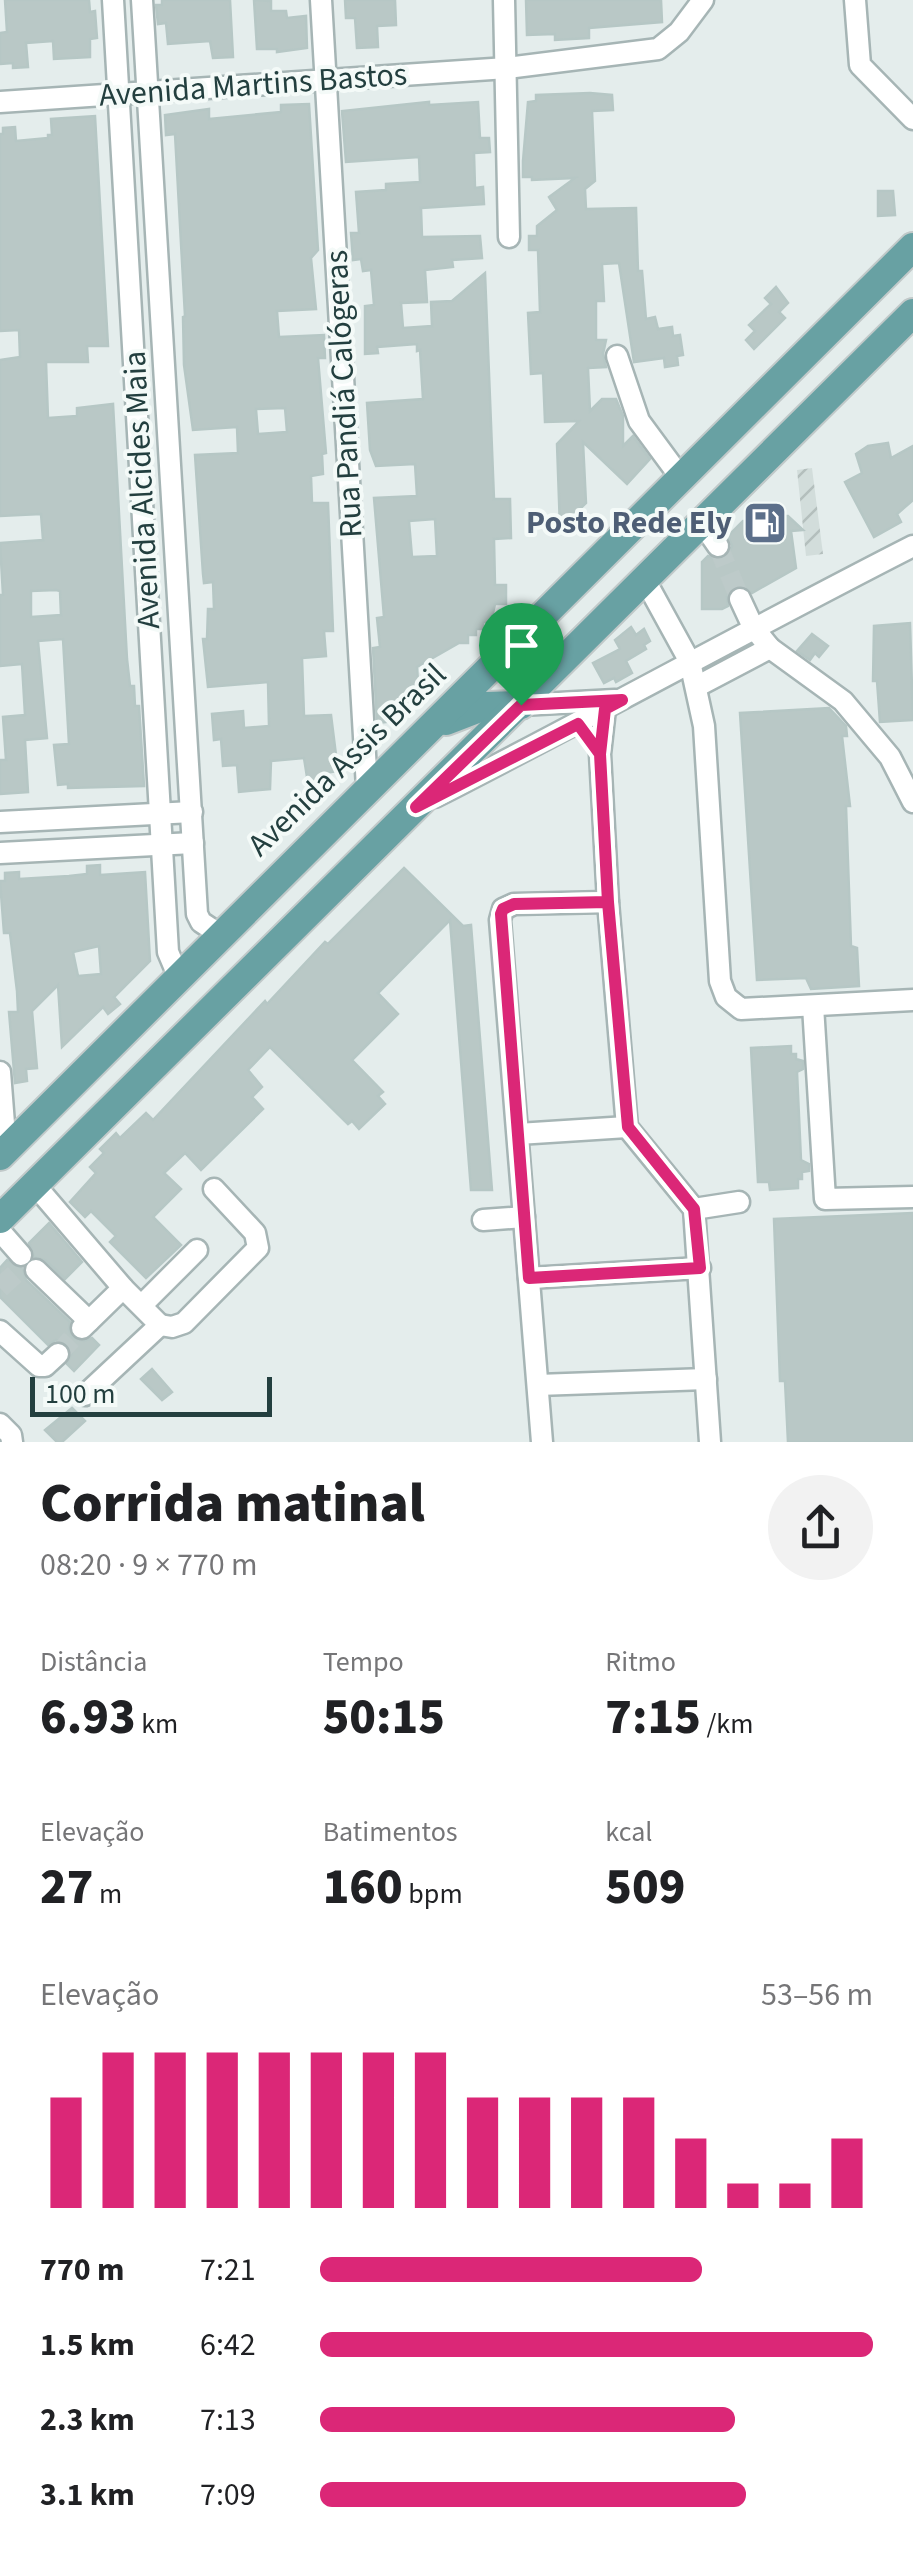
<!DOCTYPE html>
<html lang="pt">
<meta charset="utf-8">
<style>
:root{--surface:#fff;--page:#f2f2f2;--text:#202124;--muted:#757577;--accent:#db2777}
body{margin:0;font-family:"Source Sans 3",sans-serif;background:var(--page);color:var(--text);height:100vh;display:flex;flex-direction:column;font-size:38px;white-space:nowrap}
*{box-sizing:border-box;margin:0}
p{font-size:32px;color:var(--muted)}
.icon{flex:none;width:55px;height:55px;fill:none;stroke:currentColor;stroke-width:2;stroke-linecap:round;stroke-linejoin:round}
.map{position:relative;height:1442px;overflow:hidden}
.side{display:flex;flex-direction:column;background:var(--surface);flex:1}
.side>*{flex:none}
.scale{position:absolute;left:30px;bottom:25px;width:242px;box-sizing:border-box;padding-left:10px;border:5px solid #233f3f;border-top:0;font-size:28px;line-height:35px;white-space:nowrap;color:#233f3f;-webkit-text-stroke:8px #f4faf8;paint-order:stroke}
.pin{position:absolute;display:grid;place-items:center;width:85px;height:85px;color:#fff;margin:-102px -42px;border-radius:50% 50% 50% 0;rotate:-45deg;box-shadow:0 0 10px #0007}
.pin .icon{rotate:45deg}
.round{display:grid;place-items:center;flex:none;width:105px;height:105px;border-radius:52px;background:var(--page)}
.headline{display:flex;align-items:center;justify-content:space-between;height:170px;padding:0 40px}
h1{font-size:55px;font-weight:800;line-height:75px}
.figures{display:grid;grid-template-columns:repeat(3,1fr);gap:15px;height:170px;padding:10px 40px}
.figures div{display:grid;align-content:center}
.figures b{font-size:50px;font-weight:800}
.figures small{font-size:28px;font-weight:400}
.figures p{font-size:28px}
.chart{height:280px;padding:20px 40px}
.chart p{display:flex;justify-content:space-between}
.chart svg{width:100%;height:180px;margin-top:10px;stroke:var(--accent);stroke-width:6}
ul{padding:0 40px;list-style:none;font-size:32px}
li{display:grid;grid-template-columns:160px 120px 1fr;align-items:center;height:75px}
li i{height:25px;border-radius:12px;background:var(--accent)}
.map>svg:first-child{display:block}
</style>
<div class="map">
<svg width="913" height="1442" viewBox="0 0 913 1442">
<defs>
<pattern id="industrial-furrows" width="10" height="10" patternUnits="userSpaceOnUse" patternTransform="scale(2.5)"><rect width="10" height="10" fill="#d2dddb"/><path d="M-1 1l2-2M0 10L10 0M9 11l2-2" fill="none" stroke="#b4bfbd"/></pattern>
</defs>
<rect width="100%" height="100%" fill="#e4edec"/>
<path fill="url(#industrial-furrows)" d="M812,468L823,554L806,556L797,470Z"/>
<g fill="#b9c8c6" stroke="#b6c7c5" stroke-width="2.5" fill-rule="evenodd">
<path d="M5,0H89L90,12L95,11L97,38L90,39V57L54,59L53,41L26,43L28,67L13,68V63L0,64V33L7,32Z"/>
<path d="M162,0H230L233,57L213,58L210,41L168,44L166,23L158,24L156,5H162Z"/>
<path d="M254,0L271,1V11H286L287,18L306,16L307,48L277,52V49H257Z"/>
<path d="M345,0H395L396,25L377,26L378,47L357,48L355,18H346Z"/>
<path d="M526,0H661L662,22L589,28V38L555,40V34L527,35Z"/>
<path d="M590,93L612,95L613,110L592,111L595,181L585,189L586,209L636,208L638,271H642L646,319L655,317L658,329L672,327L673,336L680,335L683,355L677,356L678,365L665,367L664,358L634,362L619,263L602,264L604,301H596V340H606L603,354L606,367L588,368L590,411L602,399H616L623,416V446L633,436L650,459L627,484L583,442L586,503L560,528L557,444L579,421L545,422L543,373L531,374L528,313L540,312L538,250H529V236H537V226L557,210L549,197L575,178L532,180V177H523V161L528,102L536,101V95Z"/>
<path d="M429,102V105L478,102L480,138H489L490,152L474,153L475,188L483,187L484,204L421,208L422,237L480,236L482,258L452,260L453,267L425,270L427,302L401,303L403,328L432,326L431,302L452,301L485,273L494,499H510L511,538L494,539L495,585H506V604H495L491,622H483V629H476V635H468V643H459L417,667L419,696L394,721L377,723L373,648L380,647L377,618L384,617L374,498L417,496L415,464L376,466L370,450L367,403L423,399L420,350L417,351V344L377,347L378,353L365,354V306L374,305L371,270L363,271L361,259L353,260L351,233H359L356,192L386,190V184L420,182L419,157L346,162L342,111ZM435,519L437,556L412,557L409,521Z"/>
<path d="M309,104L318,250L311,258L316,309L277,311L279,337L324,335L325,358H318L326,453L322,454L323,474L311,476L312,503H328L333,631H324L326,656L302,658L304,716L331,715L338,771L325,773L326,779L310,796L304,758L271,761L270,789L239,792L237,765L223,766L221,739L214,740L212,714L243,711L244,728L269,726L268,682L208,687L203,639H207L208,609H214L213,582L204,583L203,574L195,455L238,453L237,427L193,430L184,365L183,317L185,316L175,134L166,135L165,115L209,109V119L281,112V105ZM285,408L287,432L258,434L256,409Z"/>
<path d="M95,116L108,346H87L88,362H46L48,418L77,416V408L113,404L127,659L130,686H134L135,706H139L144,786L68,788V784L58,785L54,745L69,744L63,639L38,641L47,738L25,740L28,792L0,794V760H6L3,717L25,715L22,664L0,666V595H3L0,543L43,540L41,514L0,516V360L20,357L19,330L0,331V134H3V128L15,127L16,141L48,138V135H52L51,119ZM56,590L60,591L61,615L31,617V591Z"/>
<path d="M878,191H893L895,215L878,216Z"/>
<path d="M776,287L788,303L779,312L785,318L754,349L746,340L755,331L749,325L771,304L772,305L765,298Z"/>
<path d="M888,443L891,458L913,446V500L897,514L901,522L874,537L845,482L862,473L856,454L868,446Z"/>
<path d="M755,516H788L803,530L791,531L796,568L752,593L742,586L733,587L727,597L728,606L722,609H702V562L708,556L718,560L727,557L732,546L728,536L743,521H750Z"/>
<path d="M910,623L913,720L880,722L877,681H873L874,626Z"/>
<path d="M631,627L636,635L644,629L650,641L644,645L646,649L626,661L632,673L616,682L614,678L604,683L593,663L620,649L615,640Z"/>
<path d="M812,634L828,646L819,657L815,653L810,660L797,651Z"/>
<path d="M829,708L846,726L847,736H842L850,806H846L851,946L857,948L859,986L811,989L806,978L757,980L740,713Z"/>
<path d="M100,865V875L145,872L150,961L114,997L120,1004L108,1014L103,1007L62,1047L58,985L32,1011L37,1068L26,1069L27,1081L15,1083L9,1012H18L17,991L10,933H4L0,881H5V873L19,872V879L69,876L87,874V866ZM99,946L101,974L78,976L73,952Z"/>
<path d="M404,868L463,926L471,925L492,1190H471L450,920L378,993L398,1014L352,1060L383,1092L378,1096L385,1104L359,1129L352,1121L348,1124L270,1047L248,1070L262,1087L252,1097L263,1109L201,1170L185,1153L164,1173L181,1189L153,1217L181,1245L146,1278L110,1242L116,1236L91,1211L85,1217L70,1202L96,1173L90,1167L104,1153L100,1149L116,1133L120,1138L146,1113L153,1120L265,1001L267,1004L325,942L328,944Z"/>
<path d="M791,1046V1054H796V1059L803,1061V1069L797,1072L801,1160L809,1164V1171L802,1172V1179H798V1188L770,1190L769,1182H758L751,1048Z"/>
<path d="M913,1213V1442H788L785,1381H780L774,1219Z"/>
<path d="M49,1223L82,1262L65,1279L45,1260L34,1257L29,1243Z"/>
<path d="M7,1260L23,1269L26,1280L70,1322L69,1330L73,1338L84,1341L92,1338L99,1345L74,1371L67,1364L72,1352L67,1344L56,1340L48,1345L0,1297V1268Z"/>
<path d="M152,1369L172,1392L162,1400L141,1379Z"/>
<path d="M72,1408L85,1421L62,1442H57L45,1430Z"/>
</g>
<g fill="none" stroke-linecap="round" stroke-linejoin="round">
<g stroke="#bdcac9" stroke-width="20" stroke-dasharray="20 10" stroke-linecap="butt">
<path d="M718,546L740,599"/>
<path d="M0,1288L28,1262"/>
<path d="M58,1354L82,1328"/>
</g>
<defs>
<g id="minor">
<path d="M113,0L168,952L179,978"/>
<path d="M142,0L197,914L201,922L219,934"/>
<path d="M321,0L367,788"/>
<path d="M504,0L509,237"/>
<path d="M855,0L860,65L913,119"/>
<path d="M0,102L507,68L658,49L679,32L703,0"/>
<path d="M617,356L639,421L681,478"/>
<path d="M702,523L718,546"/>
<path d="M645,580L690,662L704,726L720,981L726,997L741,1009L913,1000"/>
<path d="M740,599L753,627L770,648L843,701L890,757L913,802"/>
<path d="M696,687L770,648"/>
<path d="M521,705L615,700"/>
<path d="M605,709L600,754L608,902L627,1127L694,1209L710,1442"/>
<path d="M435,797C595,715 752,628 913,546"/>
<path d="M0,822L192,812"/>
<path d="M0,853L193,843"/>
<path d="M813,1006L825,1199L913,1197"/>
<path d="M0,1072L6,1150"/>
<path d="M518,1134L627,1127"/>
<path d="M34,1184L123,1288L82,1328"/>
<path d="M694,1209L739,1202"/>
<path d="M483,1220L524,1217"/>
<path d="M0,1231L21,1255"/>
<path d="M36,1270L89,1321"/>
<path d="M529,1278L700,1268"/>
<path d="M142,1305L197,1250"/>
<path d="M160,1325L172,1327L184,1323L258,1248L255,1233L214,1189"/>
<path d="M0,1331L39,1366H45L58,1354"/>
<path d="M538,1385L706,1379"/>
<path d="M85,1395L160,1325L123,1288"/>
<path d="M0,1424L11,1435L12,1442"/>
<path d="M542,1442L500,920L503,909L514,904L608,902"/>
</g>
<g id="major">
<path d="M446,721L485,706L521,705"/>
<path d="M0,1156L913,247"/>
<path d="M0,1219L913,313"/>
</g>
</defs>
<use href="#minor" stroke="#a6b5b5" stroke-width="25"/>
<use href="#major" stroke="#c1c9c9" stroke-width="32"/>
<use href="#minor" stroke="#fff" stroke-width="20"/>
<use href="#major" stroke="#68a1a3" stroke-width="28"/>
</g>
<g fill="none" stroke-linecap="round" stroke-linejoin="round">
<defs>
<path id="route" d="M521,705L416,807L578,724L600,754L608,902L628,1127L694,1209L700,1268L529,1278L501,914L503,909L514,904L608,902L600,754L605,709L622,700L521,705"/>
</defs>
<use href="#route" stroke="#fff" stroke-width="20"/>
<use href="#route" stroke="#db2777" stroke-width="12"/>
</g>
<defs>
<symbol id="fuel-square" viewBox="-11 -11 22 22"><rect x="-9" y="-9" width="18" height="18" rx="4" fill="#5c6f8a" stroke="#f4faf8"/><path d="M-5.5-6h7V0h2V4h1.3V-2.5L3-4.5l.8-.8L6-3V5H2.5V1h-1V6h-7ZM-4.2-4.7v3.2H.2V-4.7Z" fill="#fff"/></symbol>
</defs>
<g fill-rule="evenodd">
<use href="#fuel-square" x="740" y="498" width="50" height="50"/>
</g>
<g text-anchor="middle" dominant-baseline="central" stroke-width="8" stroke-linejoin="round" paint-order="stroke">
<g font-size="32" fill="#233f3f" stroke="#f4faf8">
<text transform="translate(253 85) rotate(-4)">Avenida Martins Bastos</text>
<text transform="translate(344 394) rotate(-93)">Rua Pandiá Calógeras</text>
<text transform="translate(142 490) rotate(-93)">Avenida Alcides Maia</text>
<text transform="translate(347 760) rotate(-44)">Avenida Assis Brasil</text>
</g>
<g font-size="32" font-weight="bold" fill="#4e5e75" stroke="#f4faf8" text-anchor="end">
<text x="732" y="523">Posto Rede Ely</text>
</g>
</g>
</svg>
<div class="scale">100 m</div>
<div class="pin" style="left:521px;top:705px;background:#1e9e55"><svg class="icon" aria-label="arrive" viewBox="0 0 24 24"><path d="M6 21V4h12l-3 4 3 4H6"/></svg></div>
</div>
<section class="side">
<div class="headline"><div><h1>Corrida matinal</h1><p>08:20 · 9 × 770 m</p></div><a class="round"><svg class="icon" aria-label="share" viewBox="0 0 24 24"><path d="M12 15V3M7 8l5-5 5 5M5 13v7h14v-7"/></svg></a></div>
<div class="figures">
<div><p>Distância</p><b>6.93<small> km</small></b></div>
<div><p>Tempo</p><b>50:15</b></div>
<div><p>Ritmo</p><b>7:15<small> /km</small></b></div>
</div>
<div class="figures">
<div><p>Elevação</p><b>27<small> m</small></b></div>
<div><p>Batimentos</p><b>160<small> bpm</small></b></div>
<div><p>kcal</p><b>509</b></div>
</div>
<div class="chart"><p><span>Elevação</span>53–56 m</p>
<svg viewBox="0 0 160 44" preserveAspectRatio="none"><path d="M5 44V17M15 44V6M25 44V6M35 44V6M45 44V6M55 44V6M65 44V6M75 44V6M85 44V17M95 44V17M105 44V17M115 44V17M125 44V27M135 44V38M145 44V38M155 44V27"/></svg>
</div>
<ul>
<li><b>770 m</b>7:21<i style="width:69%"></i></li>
<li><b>1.5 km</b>6:42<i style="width:100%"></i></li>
<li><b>2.3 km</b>7:13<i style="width:75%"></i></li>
<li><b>3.1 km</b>7:09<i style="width:77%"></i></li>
</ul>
</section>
